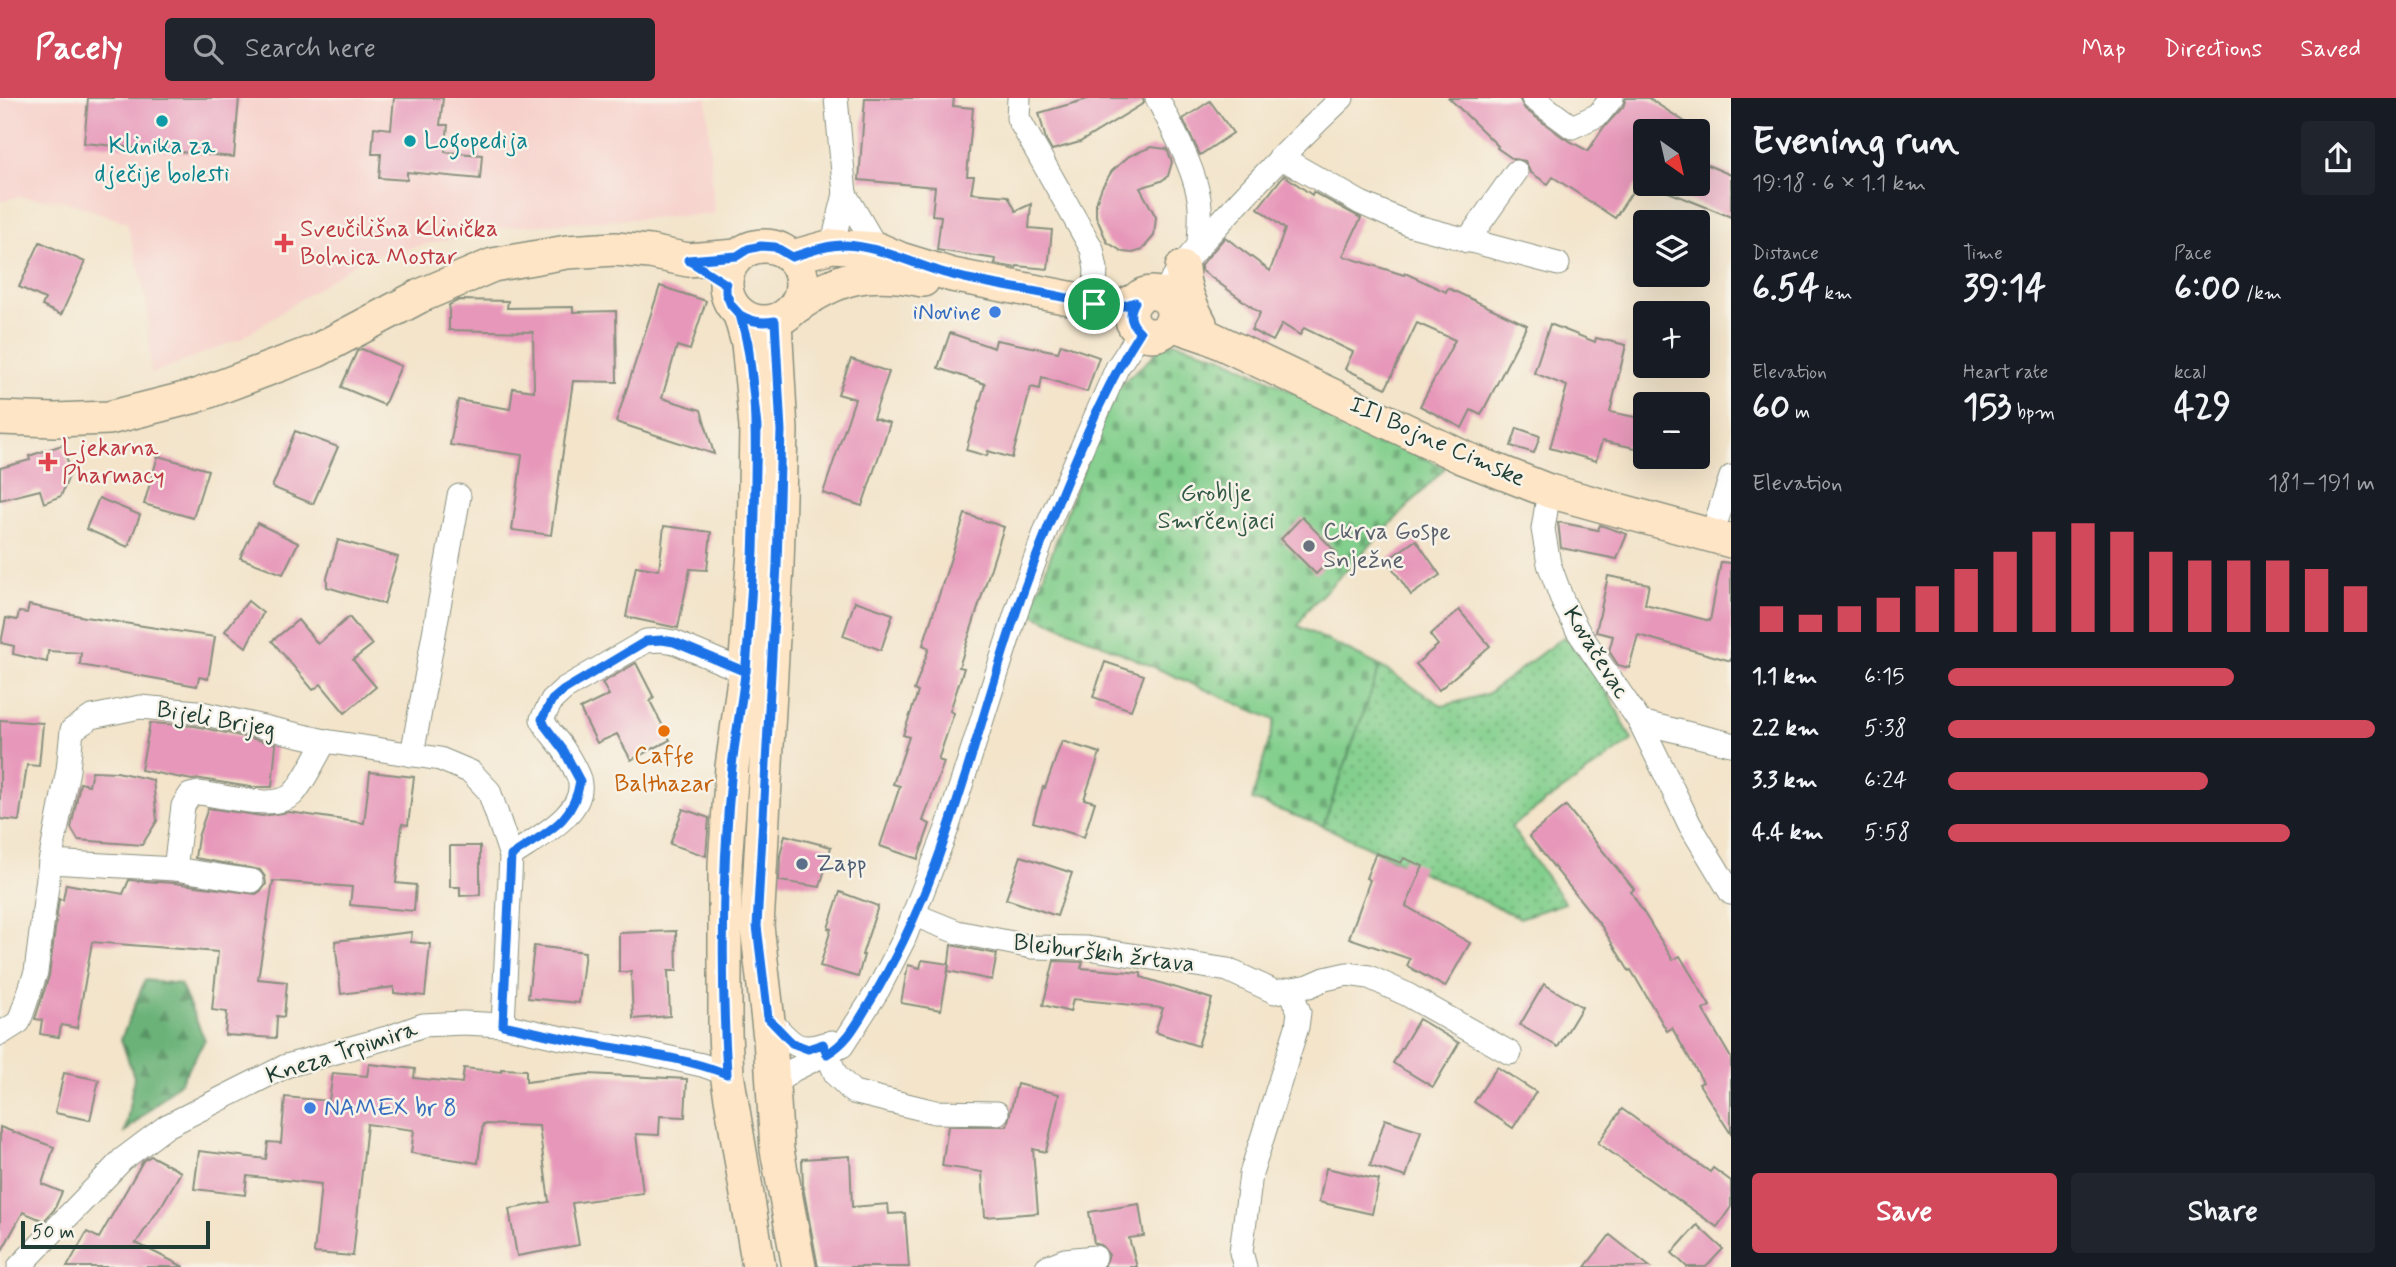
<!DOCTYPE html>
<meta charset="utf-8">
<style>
:root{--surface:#171b24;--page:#20242c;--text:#f1f3f6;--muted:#9ea1a6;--accent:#d1495b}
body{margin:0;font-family:Mynerve,sans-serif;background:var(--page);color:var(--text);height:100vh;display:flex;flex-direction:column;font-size:26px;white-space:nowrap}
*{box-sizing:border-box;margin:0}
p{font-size:23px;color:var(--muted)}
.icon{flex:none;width:38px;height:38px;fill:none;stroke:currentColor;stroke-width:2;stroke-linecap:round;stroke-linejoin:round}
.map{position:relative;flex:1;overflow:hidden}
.details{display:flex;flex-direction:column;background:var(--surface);width:665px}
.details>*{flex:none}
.needle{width:46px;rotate:146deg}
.controls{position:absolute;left:1633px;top:21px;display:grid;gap:14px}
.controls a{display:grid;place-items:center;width:77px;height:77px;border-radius:7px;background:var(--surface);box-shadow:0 7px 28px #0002;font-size:35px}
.scale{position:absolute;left:21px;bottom:18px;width:189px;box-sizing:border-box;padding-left:7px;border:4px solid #1f3d34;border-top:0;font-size:19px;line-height:24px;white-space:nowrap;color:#1f3d34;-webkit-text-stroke:5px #f7f3e8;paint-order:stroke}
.pin{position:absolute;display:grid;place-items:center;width:60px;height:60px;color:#fff;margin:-30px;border:4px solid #fff;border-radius:50%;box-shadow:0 2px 7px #0007}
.round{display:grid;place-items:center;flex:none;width:74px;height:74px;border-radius:7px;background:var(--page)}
.overview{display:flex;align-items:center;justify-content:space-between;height:119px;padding:0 21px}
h1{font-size:38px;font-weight:700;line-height:52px}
.figures{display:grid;grid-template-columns:repeat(3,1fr);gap:10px;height:119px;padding:7px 21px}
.figures div{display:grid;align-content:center}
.figures b{font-size:35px;font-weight:700}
.figures small{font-size:19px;font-weight:400}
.figures p{font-size:19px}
.chart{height:196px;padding:14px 21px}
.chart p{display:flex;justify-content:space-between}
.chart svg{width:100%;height:126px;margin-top:7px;stroke:var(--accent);stroke-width:6}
.button{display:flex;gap:14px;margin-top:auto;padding:14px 21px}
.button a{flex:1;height:80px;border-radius:7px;background:var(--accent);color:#fff;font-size:28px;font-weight:700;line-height:80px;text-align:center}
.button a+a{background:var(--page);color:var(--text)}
ul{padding:0 21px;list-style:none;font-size:23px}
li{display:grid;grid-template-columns:112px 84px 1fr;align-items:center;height:52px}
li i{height:18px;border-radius:9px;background:var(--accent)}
header{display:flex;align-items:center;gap:42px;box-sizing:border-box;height:98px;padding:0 35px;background:var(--accent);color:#fff}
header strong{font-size:33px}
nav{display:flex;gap:38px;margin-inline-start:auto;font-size:24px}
.search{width:490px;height:63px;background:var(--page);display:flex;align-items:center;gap:18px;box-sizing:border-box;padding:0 24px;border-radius:7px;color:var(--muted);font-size:26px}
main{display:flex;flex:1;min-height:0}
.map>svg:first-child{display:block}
</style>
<header>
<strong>Pacely</strong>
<div class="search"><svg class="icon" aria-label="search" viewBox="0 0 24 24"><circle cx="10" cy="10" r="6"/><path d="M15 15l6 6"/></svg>Search here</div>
<nav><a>Map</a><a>Directions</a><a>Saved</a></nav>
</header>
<main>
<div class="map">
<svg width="1731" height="1169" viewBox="0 0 1731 1169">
<defs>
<pattern id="grass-dots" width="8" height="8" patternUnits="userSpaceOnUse" patternTransform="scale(1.75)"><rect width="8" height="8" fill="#83cf8d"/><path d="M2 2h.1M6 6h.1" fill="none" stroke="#6ba974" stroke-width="1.8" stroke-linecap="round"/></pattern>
<pattern id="forest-firs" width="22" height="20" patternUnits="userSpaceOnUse" patternTransform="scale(1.75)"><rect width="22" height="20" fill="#6ab278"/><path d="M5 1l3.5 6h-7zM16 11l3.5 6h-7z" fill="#579263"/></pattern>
<pattern id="cemetery-stones" width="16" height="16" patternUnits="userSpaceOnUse" patternTransform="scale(1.75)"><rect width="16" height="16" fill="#83cf8d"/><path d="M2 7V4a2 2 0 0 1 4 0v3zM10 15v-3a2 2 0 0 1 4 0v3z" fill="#6ba974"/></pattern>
</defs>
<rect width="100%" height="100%" fill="#f7f3e8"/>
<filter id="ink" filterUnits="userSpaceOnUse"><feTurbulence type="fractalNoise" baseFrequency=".0143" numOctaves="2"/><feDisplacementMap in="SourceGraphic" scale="14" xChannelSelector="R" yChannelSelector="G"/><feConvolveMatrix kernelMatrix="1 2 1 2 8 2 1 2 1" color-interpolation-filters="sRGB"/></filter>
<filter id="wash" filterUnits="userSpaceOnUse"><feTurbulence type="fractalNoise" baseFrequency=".00686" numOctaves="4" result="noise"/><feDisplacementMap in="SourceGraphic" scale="28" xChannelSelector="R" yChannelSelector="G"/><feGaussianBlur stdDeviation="1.57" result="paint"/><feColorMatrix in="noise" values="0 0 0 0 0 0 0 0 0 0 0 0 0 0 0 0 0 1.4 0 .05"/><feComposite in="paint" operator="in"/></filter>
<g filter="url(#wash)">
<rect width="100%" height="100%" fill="#f3e4ca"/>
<path fill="#f7d0cb" d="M0,0H707L714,116L507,129L363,160L242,240L151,276L147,203L127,125L66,103L20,99L0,103Z"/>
<path fill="url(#grass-dots)" stroke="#518660" stroke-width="2" d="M1565,538L1606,591L1632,642L1511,729L1565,805L1520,820L1323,728L1380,568L1443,608L1487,596Z"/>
<path fill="url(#forest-firs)" stroke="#447856" stroke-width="2" d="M145,882L180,886L205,942L181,983L125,1034L134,979L121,941Z"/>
<path fill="url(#cemetery-stones)" stroke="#518660" stroke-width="2" d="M1167,242L1223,259L1445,370L1306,513L1298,528L1380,568L1323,728L1252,702L1275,622L1030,515L1071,402L1116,290L1150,261Z"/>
<g id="blocks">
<g fill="#e798ba">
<path d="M88,0H239L234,59L84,45Z"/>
<path d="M394,0H443L440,27H448L445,54L482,57L480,81L407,74V82L379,80L381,56H372L374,29L391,31Z"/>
<path d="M865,0H954L953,8L973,10L967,78H974L971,95L1008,98L1016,113L1031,106L1029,130L1052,132L1048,171L1017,168L1016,170L995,166L996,161L937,152L941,118L932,117L935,89L859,82Z"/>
<path d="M1091,0H1143L1144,5L1080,44L1052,52L1046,42L1039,15Z"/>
<path d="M1449,0H1519L1525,11L1564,40L1588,53L1603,30L1623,9L1626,0H1648L1699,33H1645V74L1615,120L1553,79L1548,86L1530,74L1525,63L1513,61L1497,50L1498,48Z"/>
<path d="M1210,3L1233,35L1200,57L1183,21Z"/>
<path d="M1151,49L1167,51L1172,64L1168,78L1161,83L1140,90L1156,119L1154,138L1142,152L1133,155L1123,154L1107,144L1096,118V105L1102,89L1112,73L1129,58Z"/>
<path d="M1698,63L1731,77V119L1651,87L1698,86Z"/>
<path d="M1284,77L1312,97L1313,94L1361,120L1343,158L1404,177L1405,175L1446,194L1448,190L1527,227L1481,317L1471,312L1462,330L1420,308L1455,242L1417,225L1386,290L1345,271L1353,254L1304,230L1300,237L1282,226L1273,243L1251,232L1260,215L1201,172V167L1225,139L1270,173L1285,131L1258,110Z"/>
<path d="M40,144L85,164L61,217L42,208L45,201L19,189Z"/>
<path d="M660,188L706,203L690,252L677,248L662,300L701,312L714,356L616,324Z"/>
<path d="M459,202L508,203L507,210L573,209V214L616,213L617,284L573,283L551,437L512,432L522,357L450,347L458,302L510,311L513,290L534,293L533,234L449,232V207Z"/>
<path d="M1550,226L1595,244L1596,240L1626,247L1610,314L1645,321V352L1602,343L1596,363L1550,350L1567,288L1534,275Z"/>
<path d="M950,235L994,250L996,242L1058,254L1061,246L1099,259L1087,294L1042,279L1040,291L1031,289L1012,360L988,353L987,358L966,352L985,286L938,270Z"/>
<path d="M362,251L401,268L384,307L341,289L357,253Z"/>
<path d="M851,261L889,274L873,320L890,325L862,408L823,395L855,301L838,296Z"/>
<path d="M1517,330L1540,338L1534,355L1511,348Z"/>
<path d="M295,333L338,349L313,406L272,389Z"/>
<path d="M62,347L71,373L61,398L44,405L40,392L0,402V370L30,362L29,358Z"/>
<path d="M158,358L208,372L193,420L144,406Z"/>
<path d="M99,400L140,417L128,449L86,431Z"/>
<path d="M965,416L1004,429L959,569L964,570L950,613L954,615L938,662L944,664L923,723L930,726L918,761L880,748L900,688L893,686L909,639L903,637L918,594L914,592L929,550L923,547Z"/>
<path d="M1302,419L1337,455L1316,476L1281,441Z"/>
<path d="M1558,424L1598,432L1600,427L1627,436L1617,461L1561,450Z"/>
<path d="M257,425L298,445L283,476L240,460Z"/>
<path d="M664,428L711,434L707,472L690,471L678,530L626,519L636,468L659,472Z"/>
<path d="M338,442L398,459L384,506L327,489V480Z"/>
<path d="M1416,442L1440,477L1411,497L1387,462Z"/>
<path d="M1721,464L1731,465V563L1638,537L1629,570L1618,567L1609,553L1613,538L1596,534L1608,478L1649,486L1645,506L1710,523Z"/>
<path d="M248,503L263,515L246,549L225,533Z"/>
<path d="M855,503L893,516L881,552L843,538Z"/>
<path d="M29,507L85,519L215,539L208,581L199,579L197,588L80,567L81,555L48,553L47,564L13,556L14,548L1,545L6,520L17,522L19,514L27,515Z"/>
<path d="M1459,512L1490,548L1439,592L1416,566L1438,547L1430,537Z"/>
<path d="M349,519L372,547L353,562L376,589L345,615L321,586L313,592L272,543L298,522L318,546Z"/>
<path d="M1105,564L1144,577L1131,612L1093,599Z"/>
<path d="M636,565L654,600L650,603L670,642L631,662L617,636L597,645L580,611L609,597L602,585Z"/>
<path d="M0,622L43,625L39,668L27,667L19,723L0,721Z"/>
<path d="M150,625L195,628L276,646L272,689H250L201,681L192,682L141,672Z"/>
<path d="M1062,643L1100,655L1084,701L1095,704L1084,739L1033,724L1043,689L1045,690Z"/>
<path d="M92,673L117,674L153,682L157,723L142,747L78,742L71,730L80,685L89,687Z"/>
<path d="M370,674L414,679L408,727L402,726L396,785L416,787L414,813L350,807L352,789L273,783L258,881L287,884L284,919L277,918L276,940L225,937L227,914L212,912L218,854L92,844L77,930L61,927L59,939L40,936L42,922L35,921L49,878L59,801L63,802L66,786L123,796L129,782L174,785L256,796L262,792L266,786L265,779L260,772L195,760L198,739L208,710L262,718L289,714L364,725Z"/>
<path d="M1566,708L1634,791L1631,794L1673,862L1680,858L1710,908L1703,912L1731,960V1036L1699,986L1703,984L1672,930L1667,933L1631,872L1629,873L1602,829L1529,738Z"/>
<path d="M683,711L709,720L706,758L670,746Z"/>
<path d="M785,737L831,749L820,789L779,783L780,758Z"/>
<path d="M450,748H480V797L460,798V789H450Z"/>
<path d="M1376,755L1401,765L1404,760L1423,768L1406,808L1470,845L1445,889L1407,868L1410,861L1349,840L1370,782L1366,780Z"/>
<path d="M1021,758L1072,775L1057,818L1006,801Z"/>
<path d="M840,794L878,808L862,857H864L858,879L820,868L831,831L828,830Z"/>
<path d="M676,833L677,873H668L670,918L633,921L631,874H619V835Z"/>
<path d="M412,834L411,844L430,846L425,898L394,895V889L341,896L335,843Z"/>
<path d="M951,847L997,856L992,882L948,873Z"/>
<path d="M534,848L585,854L579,905L528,900Z"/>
<path d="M922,862L949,866L941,912L901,905L908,867L920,870Z"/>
<path d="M1054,863L1083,864L1081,870L1141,875V879L1212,901L1198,948L1155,934L1163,910L1073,901L1070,914L1043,907Z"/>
<path d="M1544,886L1582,909L1558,949L1520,927Z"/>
<path d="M1419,921L1459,945L1433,989L1393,965Z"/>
<path d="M369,966L415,971L414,980L462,985L464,970L501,974V971L526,972V984L588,976L687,981L685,1019L660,1018L659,1037L636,1036L643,1095L572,1105L579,1147L517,1158L509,1111L549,1104L539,1028L483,1026L478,1065L411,1055L414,1032L367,1026L353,1158L314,1155L321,1086L247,1078L245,1097L194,1091L199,1053L266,1061L268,1044L281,1045L285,999L329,1003L333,975L367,978Z"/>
<path d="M1497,969L1536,994L1513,1030L1474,1004Z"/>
<path d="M64,975L99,982L90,1022L55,1015Z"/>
<path d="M1017,986L1059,996L1046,1054L1033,1051L1038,1115L985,1119L982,1074L942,1068L948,1028H1007Z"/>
<path d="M1622,1011L1710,1074L1713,1070L1731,1083V1109L1717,1129L1598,1045Z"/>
<path d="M1385,1021L1421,1033L1406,1079L1370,1068Z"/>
<path d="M0,1029L54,1049L42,1086L62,1094L54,1112L44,1123L23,1114L0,1156Z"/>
<path d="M151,1058L181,1074L163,1105L136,1145L184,1169H67L87,1134L99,1140L143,1063Z"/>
<path d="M850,1058L852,1109L888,1106L889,1116L905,1115L909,1169H818L803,1089L802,1061Z"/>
<path d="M1326,1070L1379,1082L1372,1116L1319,1104Z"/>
<path d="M1139,1106L1144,1138L1129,1140L1137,1169H1104L1109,1157L1101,1147L1094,1145L1089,1114Z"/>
<path d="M1697,1127L1723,1151L1706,1169H1687L1672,1155Z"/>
<path d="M1610,1137L1650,1169H1585Z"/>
</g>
</g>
</g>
<g filter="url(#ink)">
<use href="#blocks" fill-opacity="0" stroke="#89907f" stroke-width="2"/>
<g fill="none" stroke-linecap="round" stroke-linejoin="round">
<defs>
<g id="street">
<path d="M836,0L845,96"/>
<path d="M1019,0L1018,20L1092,151L1096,171L1094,206"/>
<path d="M1157,0C1172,29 1198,77 1200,109C1201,122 1199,136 1199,149"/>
<path d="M1533,0L1572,29L1598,17L1612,0"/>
<path d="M1280,59L1361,105L1411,127L1558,166"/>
<path d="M1467,143L1516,74"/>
<path d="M832,148L845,96L877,151"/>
<path d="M1162,197C1179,168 1203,143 1226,118C1263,77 1302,38 1342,0"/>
<path d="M1549,393L1543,431L1549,466L1563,504L1578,533L1640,624L1731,646"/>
<path d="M1711,439L1731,379"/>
<path d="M1640,624L1690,727L1731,795"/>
<path d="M412,657L459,398"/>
<path d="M511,758C533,742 589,715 579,681C576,672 569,660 564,652C557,641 547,633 542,621L552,602L564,591L646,543L662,542L674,544L745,574"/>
<path d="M50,764L175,771L252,783"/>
<path d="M175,771L183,708L190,697L199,695C222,697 277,714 294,695C305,682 316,659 325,643"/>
<path d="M915,817L957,834L1032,849L1087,850L1228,872L1275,894L1309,888L1325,881L1347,876L1369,879L1406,896L1510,955"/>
<path d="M768,920C793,946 794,956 832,944"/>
<path d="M0,936L19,924L36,874L50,764L68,672L72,632L92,619L140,609L197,614L325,643L440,661L471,674L489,693L511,758L503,927"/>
<path d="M823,946L836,977L853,994L935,1014L997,1015"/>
<path d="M773,987L793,972L842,948L878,892L904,841L948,728L1019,506L1047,429L1117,270L1140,235"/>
<path d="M19,1169L123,1061L167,1028L286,968L390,939L423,927L463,925L503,927L562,940L634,952L702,967L727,976"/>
<path d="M1047,1169L1065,1162L1095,1159"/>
<path d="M1245,1169L1241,1154L1251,1076L1297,929L1299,914L1291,892"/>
</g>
<g id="secondary">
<circle cx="764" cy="186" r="38"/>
<path d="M792,159L832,148L877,151L900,161L952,177L1105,207L1123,208L1134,203"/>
<path d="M1182,170C1183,190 1190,208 1200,225"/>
<circle cx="1152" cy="216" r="21"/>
<path d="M794,210C839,178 868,171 923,182"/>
<path d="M740,217L748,245L756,329L754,454L745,574L732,669L725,766V935L727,976L759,1169"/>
<path d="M775,224L781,333L777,467L757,828L770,940L777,1052L799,1169"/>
<path d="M1171,226L1209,239L1462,359L1549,393L1731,443"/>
<path d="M0,320L55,322L109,320L196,298L316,253L420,198L493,167L567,154L615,151L650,154L688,162L737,158"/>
</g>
</defs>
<use href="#street" stroke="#89907f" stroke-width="25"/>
<use href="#secondary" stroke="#89907f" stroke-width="36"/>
<use href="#street" stroke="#fff" stroke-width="23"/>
<use href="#secondary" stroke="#fee5c5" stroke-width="33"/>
</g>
</g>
<g fill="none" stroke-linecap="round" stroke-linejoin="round" filter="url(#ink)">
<defs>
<path id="route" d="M1094,206C1047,194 999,189 952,177C915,168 882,148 844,147C826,147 808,154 792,159L775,149L761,148L748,151L737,158L688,162L726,186V195L731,207L740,217L748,245L757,329L754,454L746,574L674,544L662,542L646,543L564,592L552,602L542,621L545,628L564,653L580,683C573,727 543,735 511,758L503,927C523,931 542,936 562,940C617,952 674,956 727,976C721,875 722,770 732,669C735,638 742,606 745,575C752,512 754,448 755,385C756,328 756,271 740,217C752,224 761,225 775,223L781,333L777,467L757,828L768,920L792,945L808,951L823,946L827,956C849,943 857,925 870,904C945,783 973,639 1019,506C1033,466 1049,426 1065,387C1087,334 1109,282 1140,234C1130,225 1128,216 1135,204L1123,208L1094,206"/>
</defs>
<use href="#route" stroke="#fff" stroke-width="14"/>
<use href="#route" stroke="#1a73e8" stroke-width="9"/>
</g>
<g fill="#0f9aa8" stroke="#f7f3e8" stroke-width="2.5">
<circle cx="162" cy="23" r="7"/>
<circle cx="410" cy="43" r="7"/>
</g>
<g fill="#e0444e" stroke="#f7f3e8" stroke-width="2.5">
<path d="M280.5 134.5h7v7h7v7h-7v7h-7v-7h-7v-7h7z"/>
<path d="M44.5 353.5h7v7h7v7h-7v7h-7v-7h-7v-7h7z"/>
</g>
<g fill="#3f7fe0" stroke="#f7f3e8" stroke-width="2.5">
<circle cx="995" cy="214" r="7"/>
<circle cx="310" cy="1010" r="7"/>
</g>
<circle fill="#6b7280" stroke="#f7f3e8" stroke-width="2.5" cx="1309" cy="448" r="7"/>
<circle fill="#e8710a" stroke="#f7f3e8" stroke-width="2.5" cx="664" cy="633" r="7"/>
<circle fill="#5c6f8a" stroke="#f7f3e8" stroke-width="2.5" cx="802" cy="766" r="7"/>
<g text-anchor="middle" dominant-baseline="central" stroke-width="5" stroke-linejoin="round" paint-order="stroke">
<g font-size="24" fill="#0d838f" stroke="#f7f3e8" text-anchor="start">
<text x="424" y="43">Logopedija</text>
<text x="162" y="48" text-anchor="middle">Klinika za<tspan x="162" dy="28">dječije bolesti</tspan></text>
</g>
<g font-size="24" fill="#be3a42" stroke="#f7f3e8" text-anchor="start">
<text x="300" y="131">Sveučilišna Klinička<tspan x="300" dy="28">Bolnica Mostar</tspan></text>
<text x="62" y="350">Ljekarna<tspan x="62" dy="28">Pharmacy</tspan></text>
</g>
<g font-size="24" fill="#366cbe" stroke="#f7f3e8" text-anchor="end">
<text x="981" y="214">iNovine</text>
<text x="324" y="1010" text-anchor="start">NAMEX br 8</text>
</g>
<g font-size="24" fill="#1f3d34" stroke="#f7f3e8">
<text transform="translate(1437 344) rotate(24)">III Bojne Cimske</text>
<text transform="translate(1596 555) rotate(58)">Kovačevac</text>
<text transform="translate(216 622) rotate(10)">Bijeli Brijeg</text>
<text transform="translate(1104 856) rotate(7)">Bleiburških žrtava</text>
<text transform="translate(342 955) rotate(-18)">Kneza Trpimira</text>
</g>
<g font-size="24" fill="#335a46" stroke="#f7f3e8">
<text x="1216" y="395">Groblje<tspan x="1216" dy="28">Smrčenjaci</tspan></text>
</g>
<g font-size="24" fill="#5b616d" stroke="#f7f3e8" text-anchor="start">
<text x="1323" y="434">Ckrva Gospe<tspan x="1323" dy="28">Snježne</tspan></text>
</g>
<g font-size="24" fill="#c56008" stroke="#f7f3e8">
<text x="664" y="658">Caffe<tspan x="664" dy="28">Balthazar</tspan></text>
</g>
<g font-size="24" fill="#4e5e75" stroke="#f7f3e8" text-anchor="start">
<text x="816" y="766">Zapp</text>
</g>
</g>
</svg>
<div class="controls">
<a><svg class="needle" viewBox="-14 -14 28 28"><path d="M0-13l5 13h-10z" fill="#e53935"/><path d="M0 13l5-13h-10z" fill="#9ea1a6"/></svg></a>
<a><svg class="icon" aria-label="layers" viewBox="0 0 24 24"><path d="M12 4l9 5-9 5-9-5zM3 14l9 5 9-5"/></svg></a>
<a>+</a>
<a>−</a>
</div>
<div class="scale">50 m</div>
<div class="pin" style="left:1094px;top:206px;background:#1e9e55"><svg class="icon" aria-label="arrive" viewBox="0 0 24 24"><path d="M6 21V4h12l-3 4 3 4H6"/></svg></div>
</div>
<section class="details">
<div class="overview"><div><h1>Evening run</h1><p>19:18 · 6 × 1.1 km</p></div><a class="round"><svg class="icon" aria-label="share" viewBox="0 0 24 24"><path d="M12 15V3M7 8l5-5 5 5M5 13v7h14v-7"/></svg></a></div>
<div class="figures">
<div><p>Distance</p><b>6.54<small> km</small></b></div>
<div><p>Time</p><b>39:14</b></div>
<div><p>Pace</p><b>6:00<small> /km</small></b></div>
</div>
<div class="figures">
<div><p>Elevation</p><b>60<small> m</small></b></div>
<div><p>Heart rate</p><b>153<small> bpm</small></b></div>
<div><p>kcal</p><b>429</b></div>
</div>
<div class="chart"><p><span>Elevation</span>181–191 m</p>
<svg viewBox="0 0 160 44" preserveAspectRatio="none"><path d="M5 44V35M15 44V38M25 44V35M35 44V32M45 44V28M55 44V22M65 44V16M75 44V9M85 44V6M95 44V9M105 44V16M115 44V19M125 44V19M135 44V19M145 44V22M155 44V28"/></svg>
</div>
<ul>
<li><b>1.1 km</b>6:15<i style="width:67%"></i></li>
<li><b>2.2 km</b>5:38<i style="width:100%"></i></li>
<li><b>3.3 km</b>6:24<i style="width:61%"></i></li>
<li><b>4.4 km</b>5:58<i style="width:80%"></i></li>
</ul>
<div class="button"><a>Save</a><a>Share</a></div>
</section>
</main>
